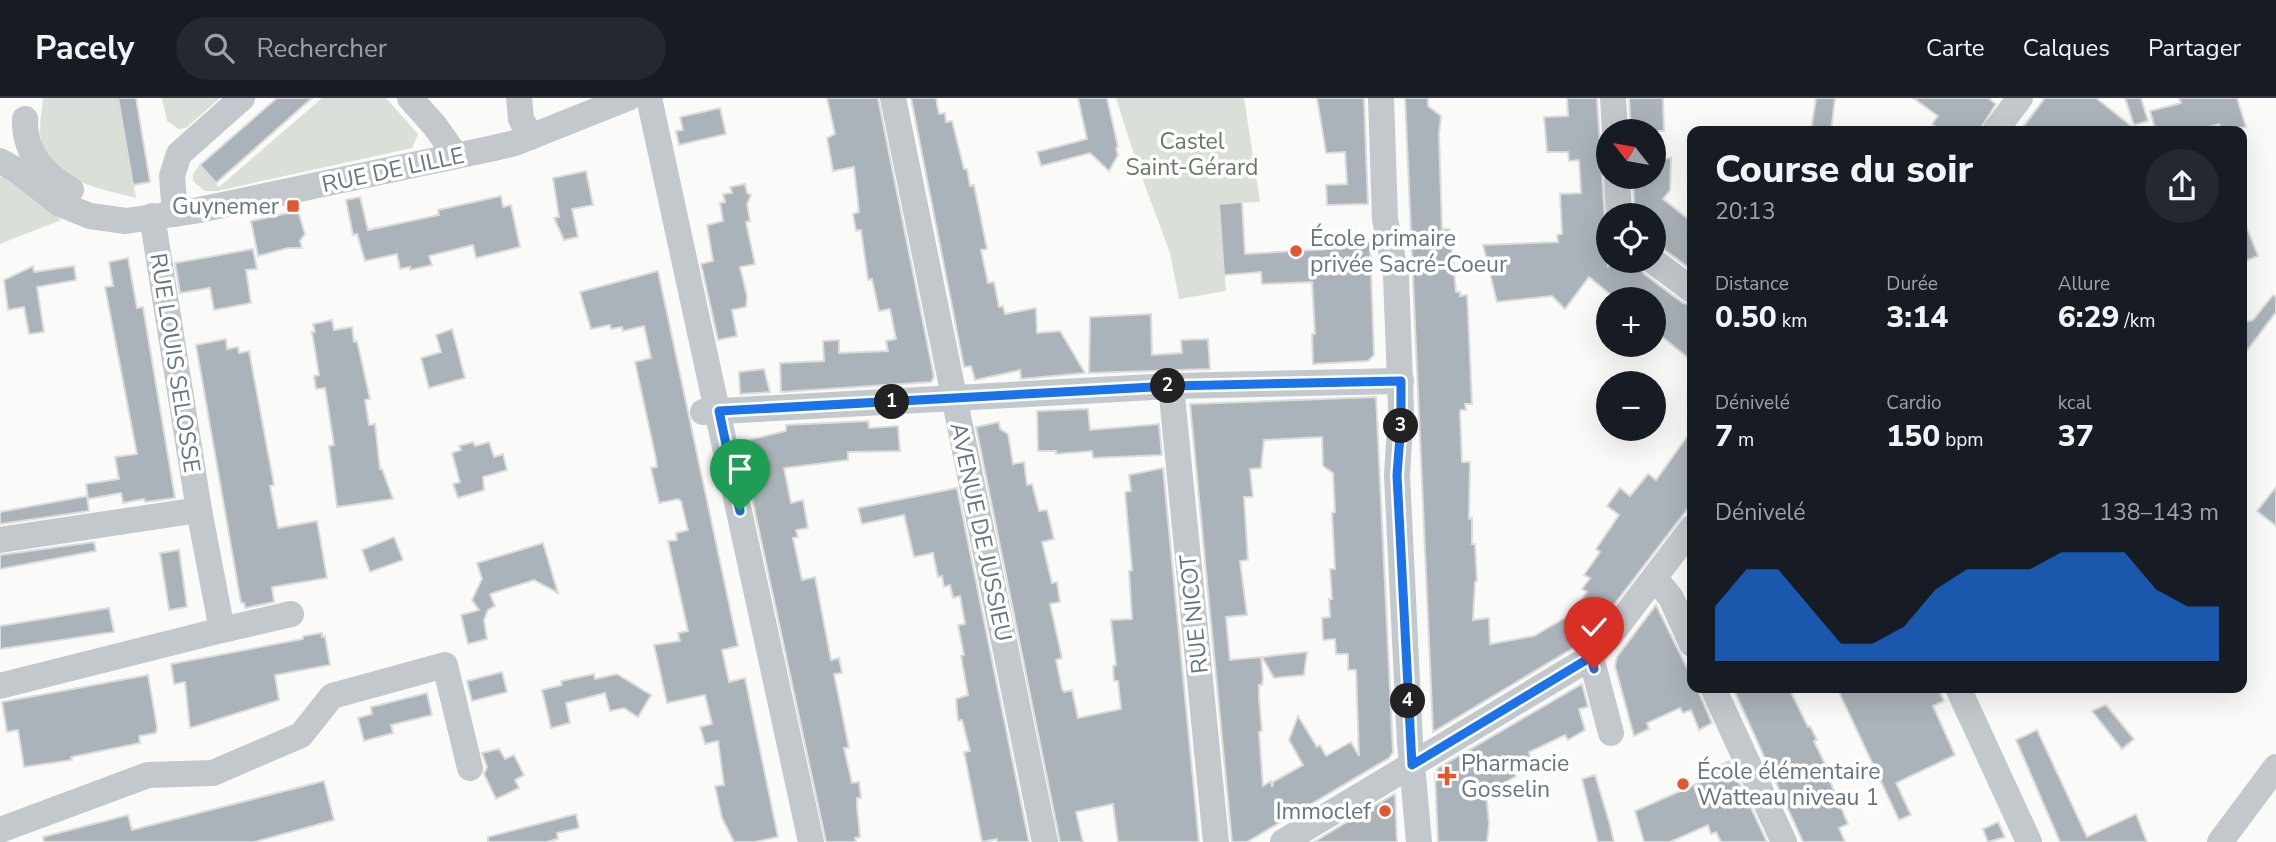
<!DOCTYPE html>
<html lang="fr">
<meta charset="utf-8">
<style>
:root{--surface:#171b24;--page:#242831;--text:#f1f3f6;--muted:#9ea1a6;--line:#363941;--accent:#1a73e8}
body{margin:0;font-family:"Nunito Sans",sans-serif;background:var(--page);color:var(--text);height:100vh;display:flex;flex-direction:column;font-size:26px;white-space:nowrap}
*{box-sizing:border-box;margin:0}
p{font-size:23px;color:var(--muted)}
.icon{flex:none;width:38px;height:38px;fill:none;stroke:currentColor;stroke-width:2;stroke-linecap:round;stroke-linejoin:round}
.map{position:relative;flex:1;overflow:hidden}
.drawer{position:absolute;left:1687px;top:28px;width:560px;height:567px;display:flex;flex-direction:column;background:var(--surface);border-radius:14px;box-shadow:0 7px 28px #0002}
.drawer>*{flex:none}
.needle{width:46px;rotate:301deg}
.tools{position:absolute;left:1596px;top:21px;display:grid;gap:14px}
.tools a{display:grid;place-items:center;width:70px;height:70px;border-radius:50%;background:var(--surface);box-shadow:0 7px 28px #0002;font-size:35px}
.pin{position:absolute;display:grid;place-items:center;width:60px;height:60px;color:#fff;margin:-72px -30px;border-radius:50% 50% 50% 0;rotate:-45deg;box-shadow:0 0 7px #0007}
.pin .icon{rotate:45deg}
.km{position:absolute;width:35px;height:35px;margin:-18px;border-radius:50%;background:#222;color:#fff;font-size:19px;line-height:35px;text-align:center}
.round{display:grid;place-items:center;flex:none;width:74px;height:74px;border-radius:37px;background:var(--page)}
.headline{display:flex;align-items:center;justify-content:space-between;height:119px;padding:0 28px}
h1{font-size:38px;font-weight:800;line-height:52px}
.figures{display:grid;grid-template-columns:repeat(3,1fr);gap:10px;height:119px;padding:7px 28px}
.figures div{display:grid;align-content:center}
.figures b{font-size:30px;font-weight:800}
.figures small{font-size:19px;font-weight:400}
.figures p{font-size:19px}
.chart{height:196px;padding:14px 28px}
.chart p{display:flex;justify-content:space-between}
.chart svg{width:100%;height:126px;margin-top:7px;fill:var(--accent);opacity:.7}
header{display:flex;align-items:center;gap:42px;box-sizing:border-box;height:98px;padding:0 35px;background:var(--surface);border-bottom:2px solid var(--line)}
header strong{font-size:33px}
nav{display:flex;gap:38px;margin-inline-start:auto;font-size:24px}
.search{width:490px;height:63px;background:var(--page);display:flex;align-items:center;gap:18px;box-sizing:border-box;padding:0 24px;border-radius:38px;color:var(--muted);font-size:26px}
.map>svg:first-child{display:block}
</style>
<header>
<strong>Pacely</strong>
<div class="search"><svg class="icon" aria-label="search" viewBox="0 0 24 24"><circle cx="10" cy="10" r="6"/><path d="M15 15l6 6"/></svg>Rechercher</div>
<nav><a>Carte</a><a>Calques</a><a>Partager</a></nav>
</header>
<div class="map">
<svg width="2276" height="744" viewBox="0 0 2276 744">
<rect width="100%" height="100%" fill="#fafaf8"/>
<g fill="#dadfd7">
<path d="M43,0H118L136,100C99,90 42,82 40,33C40,22 42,11 43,0Z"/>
<path d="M162,0H220L186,30L179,31L167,23Z"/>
<path d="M322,0H386L418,36L412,50L217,93H205L193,83V76L200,67L219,89Z"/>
<path d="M1116,0H1244L1260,104L1219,106L1226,193L1179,201L1170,155L1137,66Z"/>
<path d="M0,79H9L61,122L0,146Z"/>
</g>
<g fill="#aab3b9" stroke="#dcdcda" stroke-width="2" fill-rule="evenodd">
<path d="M118,0H136L150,84L133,87Z"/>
<path d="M277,0H312L216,85L200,67Z"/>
<path d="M827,0H878L934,279L931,284L781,294L780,265L824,263L823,243L839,242V255L888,253L886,243L896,241L890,211L879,213L872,181L868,182L861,132L856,133L853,116L859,114L854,69L833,73L827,40L835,36Z"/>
<path d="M911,0H936L939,16L945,15L946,24L952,23L964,71H967L970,88L974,87L987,151L981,152L988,185L994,184L999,209L1003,208L1005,216L1036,210L1037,235L1060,233L1085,275L1021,281L1020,272L975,282L971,268L964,269Z"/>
<path d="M1078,0H1107L1118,49L1116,50L1118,57L1109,73L1090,55L1041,68L1037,54L1087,41Z"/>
<path d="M1317,0H1364L1368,106L1327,107L1326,87L1347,86L1345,54L1326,55Z"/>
<path d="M1405,0H1428V8L1441,18L1439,36L1442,131H1450L1456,194H1460V198L1467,197L1468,213L1472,306H1465L1466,312H1461L1460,315L1462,364H1470L1469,421L1472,420V446H1475L1477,483L1475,484L1473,522L1489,520L1490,546L1534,538L1565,520L1589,511L1580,503L1587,494L1582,491L1590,480L1584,477L1600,454L1596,451L1619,417L1607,408L1620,390L1630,398L1648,376L1656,382L1692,332V405L1597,529L1580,546L1433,634Z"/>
<path d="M1567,0H1597L1608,168L1613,163H1637L1644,176L1683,205L1692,207V263L1654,232V201H1616L1589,179L1565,211L1552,198L1497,204L1483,147L1558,144L1557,137L1562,136L1560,96L1581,95L1579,62L1569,63L1568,54H1547L1544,19L1568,18Z"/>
<path d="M1629,0H1663L1664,33H1631Z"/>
<path d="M1816,0H1835L1831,33H1811Z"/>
<path d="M1913,0H1988L1996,6L1979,33H1941L1932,26L1938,18Z"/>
<path d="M2045,0H2096L2131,28L2112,33H2020Z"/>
<path d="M2125,0H2141L2148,23L2134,27Z"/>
<path d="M2179,0H2237L2246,29L2221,33L2219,26L2197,33H2156L2150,13L2181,5Z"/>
<path d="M720,10L726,36L679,47L676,33L683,32L680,19Z"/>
<path d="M1671,60L1670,92L1663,101L1692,124V172L1662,150L1654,147V117H1635L1633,79H1654V61Z"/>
<path d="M586,73L593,107L572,111L578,139L564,142L554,120L559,119L553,80Z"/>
<path d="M745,86L747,95L751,97L747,106L750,123L746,124L755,166L740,169L747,198L746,209L732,212L737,238L718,242L701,166L713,163L707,127L723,123L720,105L725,104L723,96L732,95L730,89Z"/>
<path d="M501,98L503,109L511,107L520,149L476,160L473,147L429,158L432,167L410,172V169L400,171L397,156L365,163L357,136L353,137L346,102L360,99L368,132L439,117L438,112Z"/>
<path d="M1242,104L1245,156L1345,150L1344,145L1370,144L1374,257L1368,263L1313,266L1312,236H1315L1312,184L1262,186L1261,174L1224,177L1219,106Z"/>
<path d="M298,113L305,136L300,143L302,150H288L258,158L251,123Z"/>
<path d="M2242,118L2258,158L2242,164Z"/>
<path d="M253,151L257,171L246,172L251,205L214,212L210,190L180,195L175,165Z"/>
<path d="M128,160L137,210L143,209L175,400L145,404L144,401L123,405L121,395L88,401L86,386L119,381L115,359L137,356L105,189L113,188L109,164Z"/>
<path d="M33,168L34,174L74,168L76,182L37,189L44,234L29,236L24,209L8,212L4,182Z"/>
<path d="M658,173L738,548L722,552L729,584L745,580L778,739L754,744H734L722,720L715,688L724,687L718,643L705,646L700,629L712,626L705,597L667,605L654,547L680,543L678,535L688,533L668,443L677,442L676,435L688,432L681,403L678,401L659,405L651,370L657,369L656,361L635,264L651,260L644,228L623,233L622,229L611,231L610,227L591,231L580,194Z"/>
<path d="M2273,197L2276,199V214L2242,259V225L2253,222Z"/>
<path d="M1151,216L1152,257L1182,255L1181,242L1208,241L1210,271L1089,275L1090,219Z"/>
<path d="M332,222L334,232L352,229L354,244L357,243L370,301L365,302L369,327L375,326L380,371H382L393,401L337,409L329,348L334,347L325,290L316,291L314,278L319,277L312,234H315L313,226Z"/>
<path d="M452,231L465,280L429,290L421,260L441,254L436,237Z"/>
<path d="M226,241L227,251L238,249L239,255L249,253L274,387L270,388L278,430L317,423L327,480L272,489L274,504L245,510L244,505H241L196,247Z"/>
<path d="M764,271L770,294L740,296L739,274Z"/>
<path d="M1376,299L1393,654L1389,660L1247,744H1232L1190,306ZM1322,339L1323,368L1333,375L1335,414L1332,415L1335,471H1330L1332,501H1329L1330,519L1322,520L1323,542L1335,541L1336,556H1348V572H1356L1359,658L1351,644L1326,658L1320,647L1317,649L1298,618L1289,642L1303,667L1273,684L1272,689L1271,683L1263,688L1259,634L1262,633L1259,601V587H1262L1263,581L1261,559L1230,562L1226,519L1247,517L1240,463L1248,462L1244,399H1253L1250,371L1261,370L1264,342Z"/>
<path d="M1088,311L1090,332L1159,326L1162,357L1093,360L1092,353L1056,356V353H1038L1037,313Z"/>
<path d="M868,323L869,330L898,328L900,353L848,354V362L784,370L791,405L803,402L808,430L796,432L798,439L793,440L802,482L815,479L831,562L839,560L842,575L834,576L849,650H844L852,685L859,684L861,700H857V708L860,739L855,740L856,744H826L740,344L786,333V327Z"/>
<path d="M999,324L1000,331L1008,336L1013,366L1024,364L1027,387L1032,386L1039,413L1047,412L1054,441L1042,444L1052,485L1057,484L1060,504L1050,506L1062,560L1056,562L1062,591L1064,594L1072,592L1078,620L1121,611L1118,583H1114L1113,568L1116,567L1111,522L1132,521L1129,473L1132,472L1125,394L1131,393L1129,377L1163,370L1199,744H1118L1113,706L1076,714L1083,744H1060L976,329Z"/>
<path d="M473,344L475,348L489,344L494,359L503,356L507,372L483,379L484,392L458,400L453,386L460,384L452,355L461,352L459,348Z"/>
<path d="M2276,389V428L2257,413Z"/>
<path d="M957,390L1029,744H997V741L982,744L964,654L970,653L962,622L958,623L956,601L968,597L961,558L964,557L958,527L965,526L960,498L953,500L950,487L944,489L942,478L938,479L933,455L914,459L904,417L862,426L858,410Z"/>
<path d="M87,398L89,413L0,426V414Z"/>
<path d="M394,439L403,462L370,474L362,452Z"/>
<path d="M94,444L96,453L0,471V457Z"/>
<path d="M543,445L558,495L534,482L490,496L495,508L488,512L484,522L487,541L468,546L461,517L479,512L472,502L482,481L477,465Z"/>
<path d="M179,452L187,509L169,512L160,455Z"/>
<path d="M1656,507L1692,580V590H1697L1712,625L1699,632L1691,612L1683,615L1680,610L1647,625L1649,631L1634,638L1615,568L1617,559Z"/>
<path d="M109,510L114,534L0,551V528Z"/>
<path d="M322,535V539L325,538L330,567L275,577L279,602L190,630L185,584L174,586L171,566L303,541V538Z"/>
<path d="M1307,554L1304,577L1274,580L1262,559Z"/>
<path d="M502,574L507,594L472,603L467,583Z"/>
<path d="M594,576L595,581L617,576L651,597L638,619L624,610L610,613L605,595L566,605L570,625L551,630L542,592L562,587L561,583Z"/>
<path d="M148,577L157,629L156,635L139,638L140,645L71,659L72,662L24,669L18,632L7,634L2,604Z"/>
<path d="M1582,586L1588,609L1579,611L1585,632L1568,642L1565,637L1529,654L1532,668L1515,675L1516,678L1491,693H1486L1489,726L1487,744H1438L1435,676L1438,670Z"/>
<path d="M1733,590H1789L1808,629L1810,628L1817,642L1814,643L1826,668L1824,669L1848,726L1839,730L1845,744H1803Z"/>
<path d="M1837,590H1938L1944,603L1933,608L1955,657L1896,685L1911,717L1899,722Z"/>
<path d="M427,595L432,617L391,627L393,635L364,643L358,620L372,616L371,609Z"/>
<path d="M2106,607L2134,641L2122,651L2092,613Z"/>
<path d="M2037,632L2087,739L2136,716L2147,744H2060L2016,642Z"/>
<path d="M499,651L505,661L514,657L524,677L515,682L519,690L496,701L484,676L487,669L482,655Z"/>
<path d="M1729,663L1767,744H1721L1716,734L1711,736L1708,727L1670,744H1644L1635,713L1708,681L1705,674Z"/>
<path d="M1595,677L1610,727L1614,744H1598L1595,733L1582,681Z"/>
<path d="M324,683L334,722L254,744H44L43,739L128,717L132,732Z"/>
<path d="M1395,696L1397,744H1314L1347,724Z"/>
<path d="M576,716L579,730L557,735L558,741L546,744H488V739Z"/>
<path d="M1998,724L2005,739L1988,744L1983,731Z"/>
</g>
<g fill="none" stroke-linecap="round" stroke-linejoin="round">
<g stroke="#c3c8cc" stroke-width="26">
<path d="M410,0L435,28L456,58"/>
<path d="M519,0L521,21L531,39"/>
<path d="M649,0L811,744"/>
<path d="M893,0L1045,744"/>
<path d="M1381,0L1385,121L1396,178L1401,311L1397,377L1410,645L1419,744"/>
<path d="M1613,0L1615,33"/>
<path d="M25,21C24,54 43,76 71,92"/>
<path d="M1995,33L2020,0"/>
<path d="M0,63L18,73L60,106L90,118L126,123L194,113L494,50L515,45L628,0"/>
<path d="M1617,79L1619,117"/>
<path d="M175,116L172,78L179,56L242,0"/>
<path d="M1653,163L1692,192"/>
<path d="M1171,288L1216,744"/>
<path d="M703,314L1171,288L1401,283"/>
<path d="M0,442L199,412"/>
<path d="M1655,480L1671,500L1692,546"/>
<path d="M222,532L291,516"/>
<path d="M1591,559L1611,635"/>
<path d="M0,588L222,532L199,412L152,118"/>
<path d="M1713,590L1784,744"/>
<path d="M1958,590L2029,744"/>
<path d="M0,732L148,677L213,675L301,637L332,598L445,567L470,670"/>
<path d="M1283,744L1591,559L1609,539L1692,430"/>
<path d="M2220,744L2276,669"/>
</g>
</g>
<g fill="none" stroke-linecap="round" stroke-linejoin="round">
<defs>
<path id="route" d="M740,413L719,313L1171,288L1401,283V325L1397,377L1412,667L1591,559L1594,571"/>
</defs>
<use href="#route" stroke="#fff" stroke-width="14"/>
<use href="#route" stroke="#1a73e8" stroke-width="9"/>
</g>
<g fill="#e4572e" stroke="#fff" stroke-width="2.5">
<rect x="286" y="101" width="14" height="14" rx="3.5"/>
<circle cx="1296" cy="153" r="7"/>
<path d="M1443.5 667.5h7v7h7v7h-7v7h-7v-7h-7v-7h7z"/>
<circle cx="1683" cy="686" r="7"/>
<circle cx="1385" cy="713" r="7"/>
</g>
<g text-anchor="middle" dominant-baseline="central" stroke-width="7" stroke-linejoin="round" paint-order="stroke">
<g font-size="23" fill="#687a64" stroke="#fff">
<text x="1192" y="43">Castel<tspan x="1192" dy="26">Saint-Gérard</tspan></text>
</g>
<g font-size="23" fill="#657683" stroke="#fff">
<text transform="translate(393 72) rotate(-12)">RUE DE LILLE</text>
<text transform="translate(175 265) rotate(81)">RUE LOUIS SELOSSE</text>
<text transform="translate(981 434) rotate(78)">AVENUE DE JUSSIEU</text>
<text transform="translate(1194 516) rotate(-96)">RUE NICOT</text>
</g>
<g font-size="23" fill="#657683" stroke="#fff" text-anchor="start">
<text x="279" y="108" text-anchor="end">Guynemer</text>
<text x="1310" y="140">École primaire<tspan x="1310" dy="26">privée Sacré-Coeur</tspan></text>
<text x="1461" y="665">Pharmacie<tspan x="1461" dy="26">Gosselin</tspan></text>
<text x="1697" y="673">École élémentaire<tspan x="1697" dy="26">Watteau niveau 1</tspan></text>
<text x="1371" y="713" text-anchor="end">Immoclef</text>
</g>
</g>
</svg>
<div class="tools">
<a><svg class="needle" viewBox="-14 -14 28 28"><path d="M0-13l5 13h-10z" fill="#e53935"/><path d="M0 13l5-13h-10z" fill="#9ea1a6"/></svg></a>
<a><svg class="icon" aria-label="locate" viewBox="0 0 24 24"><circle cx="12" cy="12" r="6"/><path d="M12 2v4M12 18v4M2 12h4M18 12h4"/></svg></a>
<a>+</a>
<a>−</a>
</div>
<div class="pin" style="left:740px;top:413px;background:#1e9e55"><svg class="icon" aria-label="arrive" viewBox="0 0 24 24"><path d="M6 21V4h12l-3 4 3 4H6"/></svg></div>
<div class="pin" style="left:1594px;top:571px;background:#d93025"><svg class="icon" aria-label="check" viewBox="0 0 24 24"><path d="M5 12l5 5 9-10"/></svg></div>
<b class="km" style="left:892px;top:304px">1</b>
<b class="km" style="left:1168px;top:288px">2</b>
<b class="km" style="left:1401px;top:328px">3</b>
<b class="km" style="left:1408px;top:603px">4</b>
<section class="drawer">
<div class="headline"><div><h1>Course du soir</h1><p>20:13</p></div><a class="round"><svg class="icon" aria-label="share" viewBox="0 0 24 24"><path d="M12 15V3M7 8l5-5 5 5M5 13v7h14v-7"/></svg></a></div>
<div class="figures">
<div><p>Distance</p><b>0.50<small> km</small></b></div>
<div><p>Durée</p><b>3:14</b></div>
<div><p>Allure</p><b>6:29<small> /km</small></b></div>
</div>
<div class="figures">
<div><p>Dénivelé</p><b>7<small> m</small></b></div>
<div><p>Cardio</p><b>150<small> bpm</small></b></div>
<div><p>kcal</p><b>37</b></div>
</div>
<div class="chart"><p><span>Dénivelé</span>138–143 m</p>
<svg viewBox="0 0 160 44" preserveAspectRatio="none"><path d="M0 44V25L10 12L20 12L30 25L40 38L50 38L60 32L70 19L80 12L90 12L100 12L110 6L120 6L130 6L140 19L150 25L160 25V44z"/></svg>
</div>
</section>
</div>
